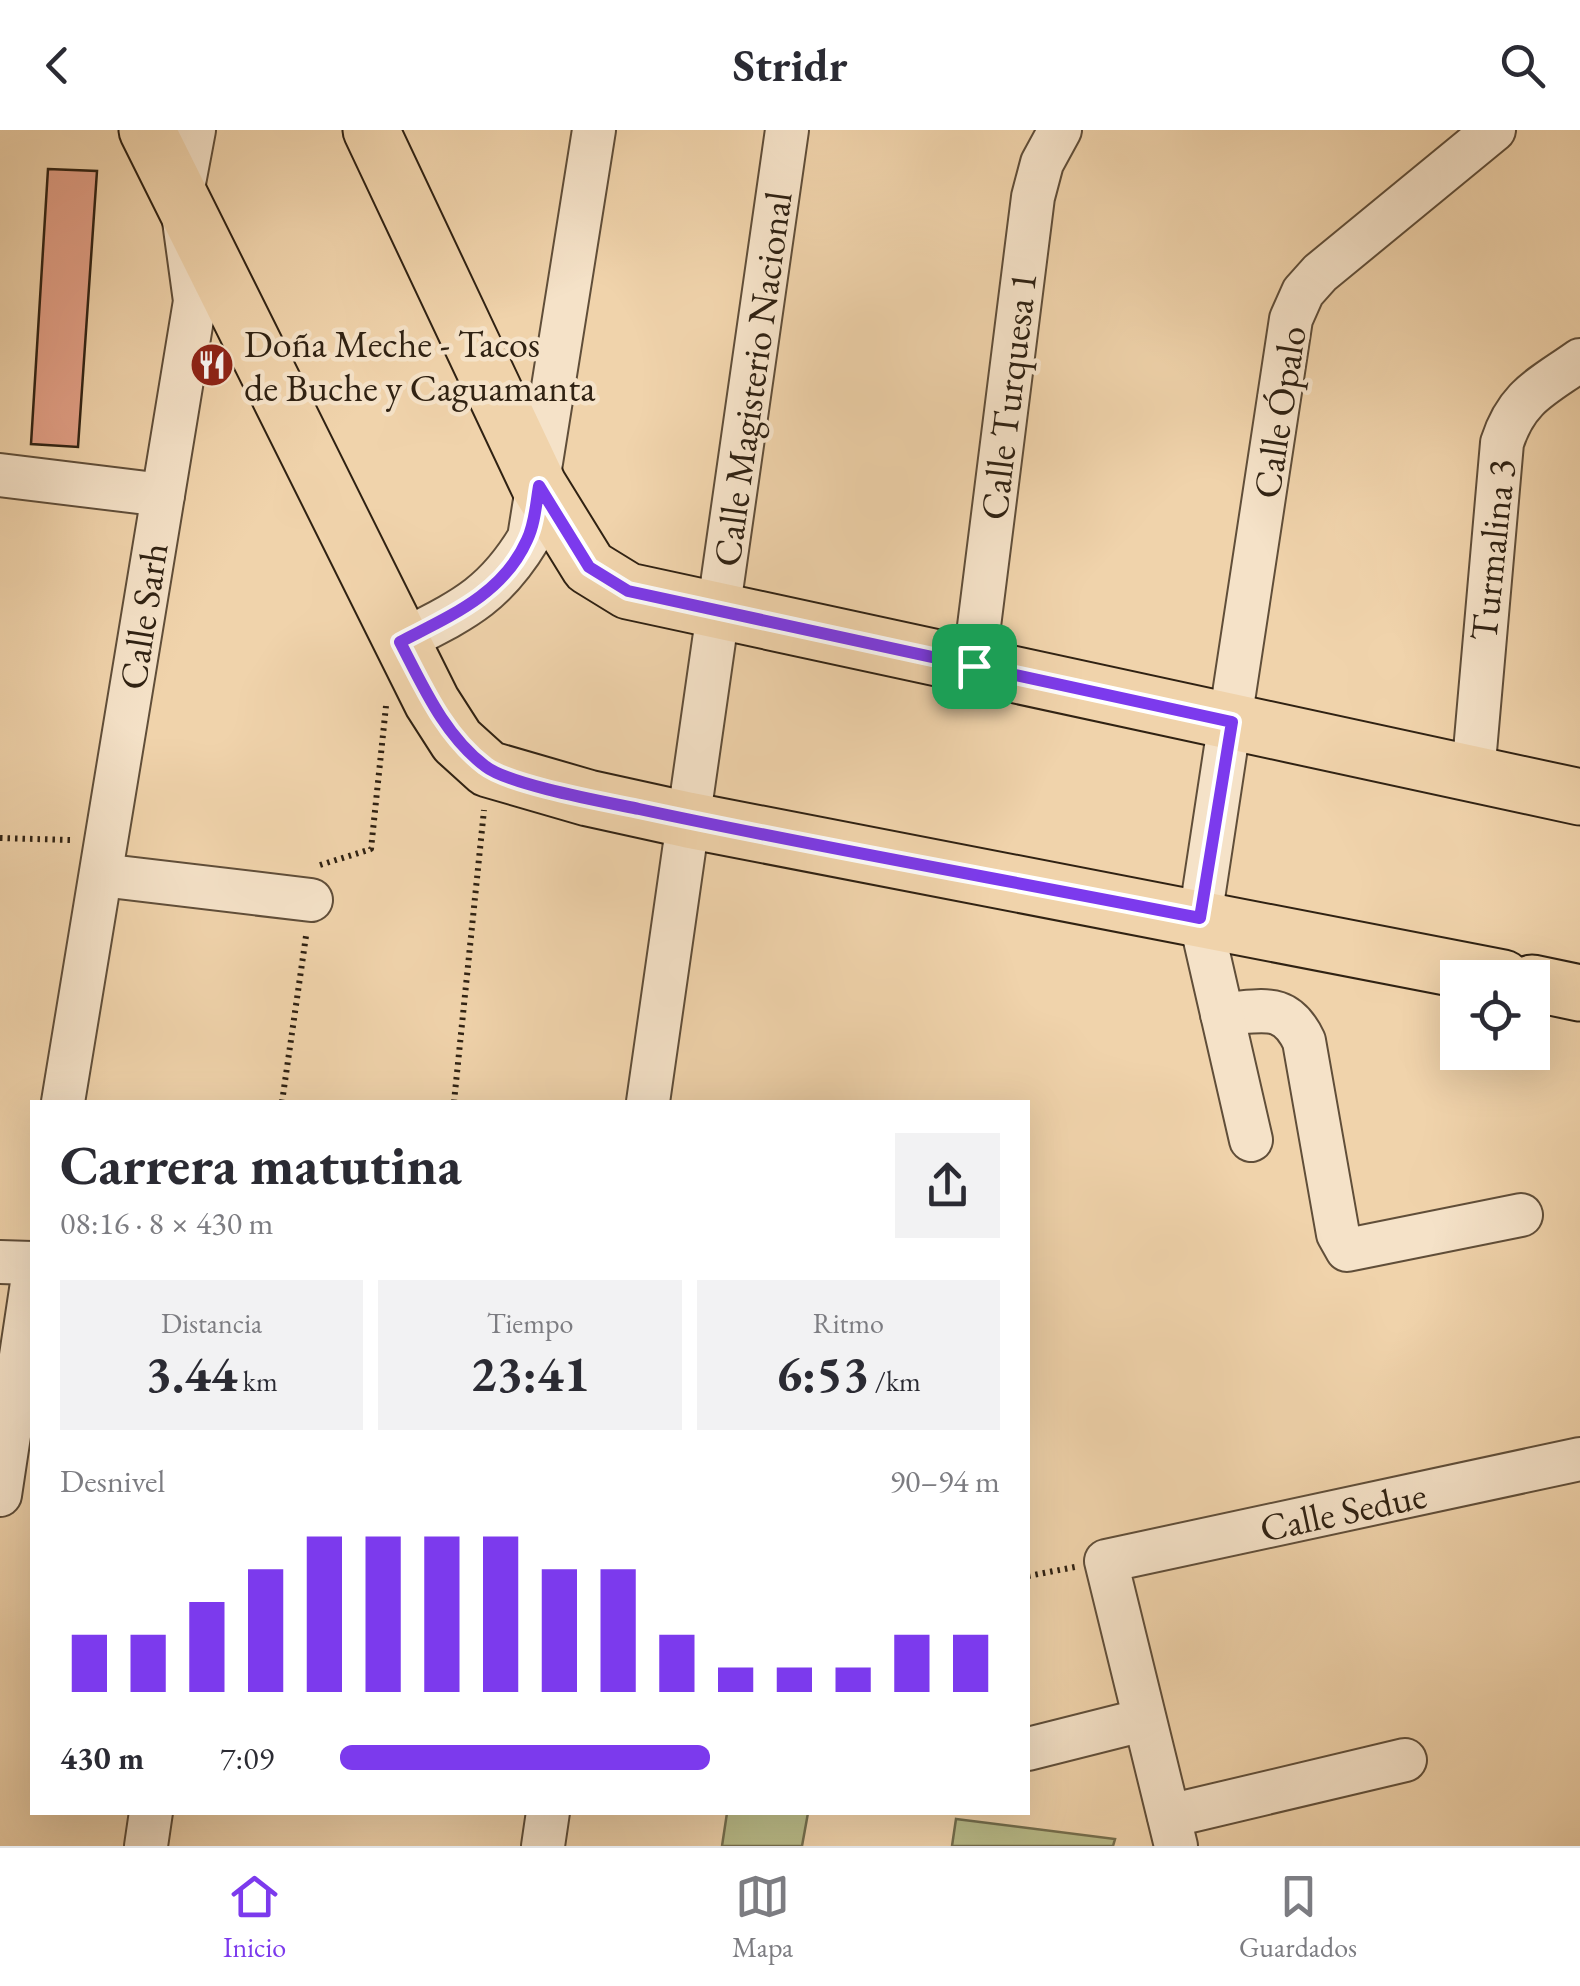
<!DOCTYPE html>
<html lang="es">
<meta charset="utf-8">
<style>
:root{--surface:#fff;--page:#f2f2f3;--text:#2b2b33;--muted:#7c7c81;--line:#e1e1e2;--accent:#7c3aed}
body{margin:0;font-family:"EB Garamond",serif;background:var(--page);color:var(--text);height:100vh;display:flex;flex-direction:column;font-size:38px;white-space:nowrap}
*{box-sizing:border-box;margin:0}
p{font-size:32px;color:var(--muted)}
.icon{flex:none;width:55px;height:55px;fill:none;stroke:currentColor;stroke-width:2;stroke-linecap:round;stroke-linejoin:round}
.map{position:relative;flex:1;overflow:hidden}
.details{position:absolute;left:30px;top:970px;width:1000px;height:715px;display:flex;flex-direction:column;background:var(--surface);border-radius:0px;box-shadow:0 10px 40px #0002}
.details>*{flex:none}
.tools{position:absolute;left:1440px;top:830px;display:grid;gap:20px}
.tools a{display:grid;place-items:center;width:110px;height:110px;border-radius:0px;background:var(--surface);box-shadow:0 10px 40px #0002;font-size:50px}
.pin{position:absolute;display:grid;place-items:center;width:85px;height:85px;color:#fff;margin:-42px;border-radius:20px;box-shadow:0 5px 15px #0006}
.round{display:grid;place-items:center;flex:none;width:105px;height:105px;border-radius:0px;background:var(--page)}
.summary{display:flex;align-items:center;justify-content:space-between;height:170px;padding:0 30px}
h1{font-size:55px;font-weight:700;line-height:75px}
.figures{display:grid;grid-template-columns:repeat(3,1fr);gap:15px;height:170px;padding:10px 30px}
.figures div{display:grid;align-content:center;border-radius:0px;background:var(--page);text-align:center}
.figures b{font-size:50px;font-weight:700}
.figures small{font-size:28px;font-weight:400}
.figures p{font-size:28px}
.chart{height:280px;padding:20px 30px}
.chart p{display:flex;justify-content:space-between}
.chart svg{width:100%;height:180px;margin-top:10px;stroke:var(--accent);stroke-width:6}
ul{padding:0 30px;list-style:none;font-size:32px}
li{display:grid;grid-template-columns:160px 120px 1fr;align-items:center;height:75px}
li i{height:25px;border-radius:12px;background:var(--accent)}
header{display:flex;justify-content:space-between;align-items:center;height:130px;padding:0 30px;background:var(--surface);font-size:45px;font-weight:700}
.menu{display:flex;justify-content:space-around;align-items:center;height:140px;border-top:2px solid var(--line);background:var(--surface);font-size:28px;color:var(--muted)}
.menu a{display:grid;justify-items:center;gap:5px}
.menu .selected{color:var(--accent)}
.map>svg:first-child{display:block}
</style>
<header><svg class="icon" aria-label="back" viewBox="0 0 24 24"><path d="M15 5l-7 7 7 7"/></svg>Stridr<svg class="icon" aria-label="search" viewBox="0 0 24 24"><circle cx="10" cy="10" r="6"/><path d="M15 15l6 6"/></svg></header>
<div class="map">
<svg width="1580" height="1716" viewBox="0 0 1580 1716">
<rect width="100%" height="100%" fill="#f0d3ab"/>
<filter id="stains"><feTurbulence type="fractalNoise" baseFrequency=".002" numOctaves="4"/><feColorMatrix values="0 0 0 0 .2 0 0 0 0 .09 0 0 0 0 .02 0 0 0 .5 -.17"/></filter>
<radialGradient id="worn" r=".72"><stop offset=".6" stop-color="#630" stop-opacity="0"/><stop offset="1" stop-color="#630" stop-opacity=".3"/></radialGradient>
<g fill="#babc89" stroke="#756f4e" stroke-width="2.5">
<path d="M727,1683H808L802,1716H722Z"/>
<path d="M956,1689L1115,1709L1113,1716H952Z"/>
</g>
<path fill="#e3a087" stroke="#302213" stroke-width="2.5" d="M48,39L97,41L78,317L31,314Z"/>
<g fill="none" stroke-linecap="round" stroke-linejoin="round">
<defs>
<g id="minor">
<path d="M0,345L163,365"/>
<path d="M400,512C460,481 493,468 529,408L594,0"/>
<path d="M974,536L1033,67L1042,33L1060,0"/>
<path d="M1473,644L1502,313C1517,266 1542,257 1580,230"/>
<path d="M101,745L311,770"/>
<path d="M1222,884C1262,882 1285,871 1304,911L1338,1104L1347,1120L1521,1085"/>
<path d="M63,972L195,171L181,69L194,0"/>
<path d="M648,972L787,0"/>
<path d="M1251,1010L1200,788L1291,189L1303,162L1320,143L1494,0"/>
<path d="M0,1132L32,1133"/>
<path d="M0,1365L32,1153"/>
<path d="M1028,1619L1143,1590"/>
<path d="M1169,1686L1405,1630"/>
<path d="M146,1716L151,1682"/>
<path d="M543,1716L548,1682"/>
<path d="M1176,1716L1106,1431L1580,1329"/>
</g>
<g id="major">
<path d="M147,0L432,572L457,611L488,639L588,668L688,690L1503,848"/>
<path d="M371,0L539,356L589,437L628,461L1580,667"/>
<path d="M1532,853L1580,863"/>
</g>
</defs>
<use href="#minor" stroke="#604e39" stroke-width="46"/>
<use href="#major" stroke="#302213" stroke-width="59"/>
<g stroke="#302213" stroke-width="6" stroke-dasharray="2.5 5" stroke-linecap="butt">
<path d="M0,708L71,710"/>
<path d="M320,735L371,719L386,576"/>
<path d="M282,972L306,806"/>
<path d="M454,972L484,680"/>
<path d="M1028,1446L1075,1437"/>
</g>
<use href="#minor" stroke="#f5e2c8" stroke-width="42"/>
<use href="#major" stroke="#f0d3ab" stroke-width="55"/>
</g>
<g fill="none" stroke-linecap="round" stroke-linejoin="round">
<defs>
<path id="route" d="M539,356L589,437L628,461L1232,592L1200,788C1013,751 825,719 639,679C605,672 509,655 485,636C444,605 423,556 400,512C450,486 503,464 527,410C535,394 536,373 539,356Z"/>
</defs>
<use href="#route" stroke="#fff" stroke-width="20"/>
<use href="#route" stroke="#7c3aed" stroke-width="12"/>
</g>
<defs>
<symbol id="restaurant-disc" viewBox="-11 -11 22 22"><circle r="9.5" fill="#8f2418" stroke="#f5e2c8"/><path d="M-5-6h1v4h1v-4h1v4h1v-4h1v5L-1.5 .5V6h-2V.5L-5-1ZM5-6V6H3V1.5H1.5Q1.5-4 5-6Z" fill="#fff"/></symbol>
</defs>
<g fill-rule="evenodd">
<use href="#restaurant-disc" x="187" y="210" width="50" height="50"/>
</g>
<g text-anchor="middle" dominant-baseline="central" stroke-width="9" stroke-linejoin="round" paint-order="stroke">
<g font-size="38" fill="#302213" stroke="#f5e2c8" text-anchor="start">
<text x="244" y="213">Doña Meche - Tacos<tspan x="244" dy="44">de Buche y Caguamanta</tspan></text>
</g>
<g font-size="38" fill="#302213" stroke="#f5e2c8">
<text transform="translate(752 249) rotate(-82)">Calle Magisterio Nacional</text>
<text transform="translate(1008 266) rotate(-83)">Calle Turquesa 1</text>
<text transform="translate(1279 282) rotate(-81)">Calle Ópalo</text>
<text transform="translate(1492 420) rotate(-84)">Turmalina 3</text>
<text transform="translate(143 486) rotate(-81)">Calle Sarh</text>
<text transform="translate(1343 1381) rotate(-12)">Calle Sedue</text>
</g>
</g>
<rect width="100%" height="100%" filter="url(#stains)"/>
<rect width="100%" height="100%" fill="url(#worn)"/>
</svg>
<div class="tools">
<a><svg class="icon" aria-label="locate" viewBox="0 0 24 24"><circle cx="12" cy="12" r="6"/><path d="M12 2v4M12 18v4M2 12h4M18 12h4"/></svg></a>
</div>
<div class="pin" style="left:974px;top:536px;background:#1e9e55"><svg class="icon" aria-label="arrive" viewBox="0 0 24 24"><path d="M6 21V4h12l-3 4 3 4H6"/></svg></div>
<section class="details">
<div class="summary"><div><h1>Carrera matutina</h1><p>08:16 · 8 × 430 m</p></div><a class="round"><svg class="icon" aria-label="share" viewBox="0 0 24 24"><path d="M12 15V3M7 8l5-5 5 5M5 13v7h14v-7"/></svg></a></div>
<div class="figures">
<div><p>Distancia</p><b>3.44<small> km</small></b></div>
<div><p>Tiempo</p><b>23:41</b></div>
<div><p>Ritmo</p><b>6:53<small> /km</small></b></div>
</div>
<div class="chart"><p><span>Desnivel</span>90–94 m</p>
<svg viewBox="0 0 160 44" preserveAspectRatio="none"><path d="M5 44V30M15 44V30M25 44V22M35 44V14M45 44V6M55 44V6M65 44V6M75 44V6M85 44V14M95 44V14M105 44V30M115 44V38M125 44V38M135 44V38M145 44V30M155 44V30"/></svg>
</div>
<ul>
<li><b>430 m</b>7:09<i style="width:56%"></i></li>
</ul>
</section>
</div>
<nav class="menu">
<a class="selected"><svg class="icon" aria-label="home" viewBox="0 0 24 24"><path d="M3 11l9-7 9 7M6 9v11h12V9"/></svg>Inicio</a>
<a><svg class="icon" aria-label="map" viewBox="0 0 24 24"><path d="M3 6l6-2 6 2 6-2v14l-6 2-6-2-6 2zM9 4v14M15 6v14"/></svg>Mapa</a>
<a><svg class="icon" aria-label="saved" viewBox="0 0 24 24"><path d="M7 4h10v16l-5-4-5 4z"/></svg>Guardados</a>
</nav>
